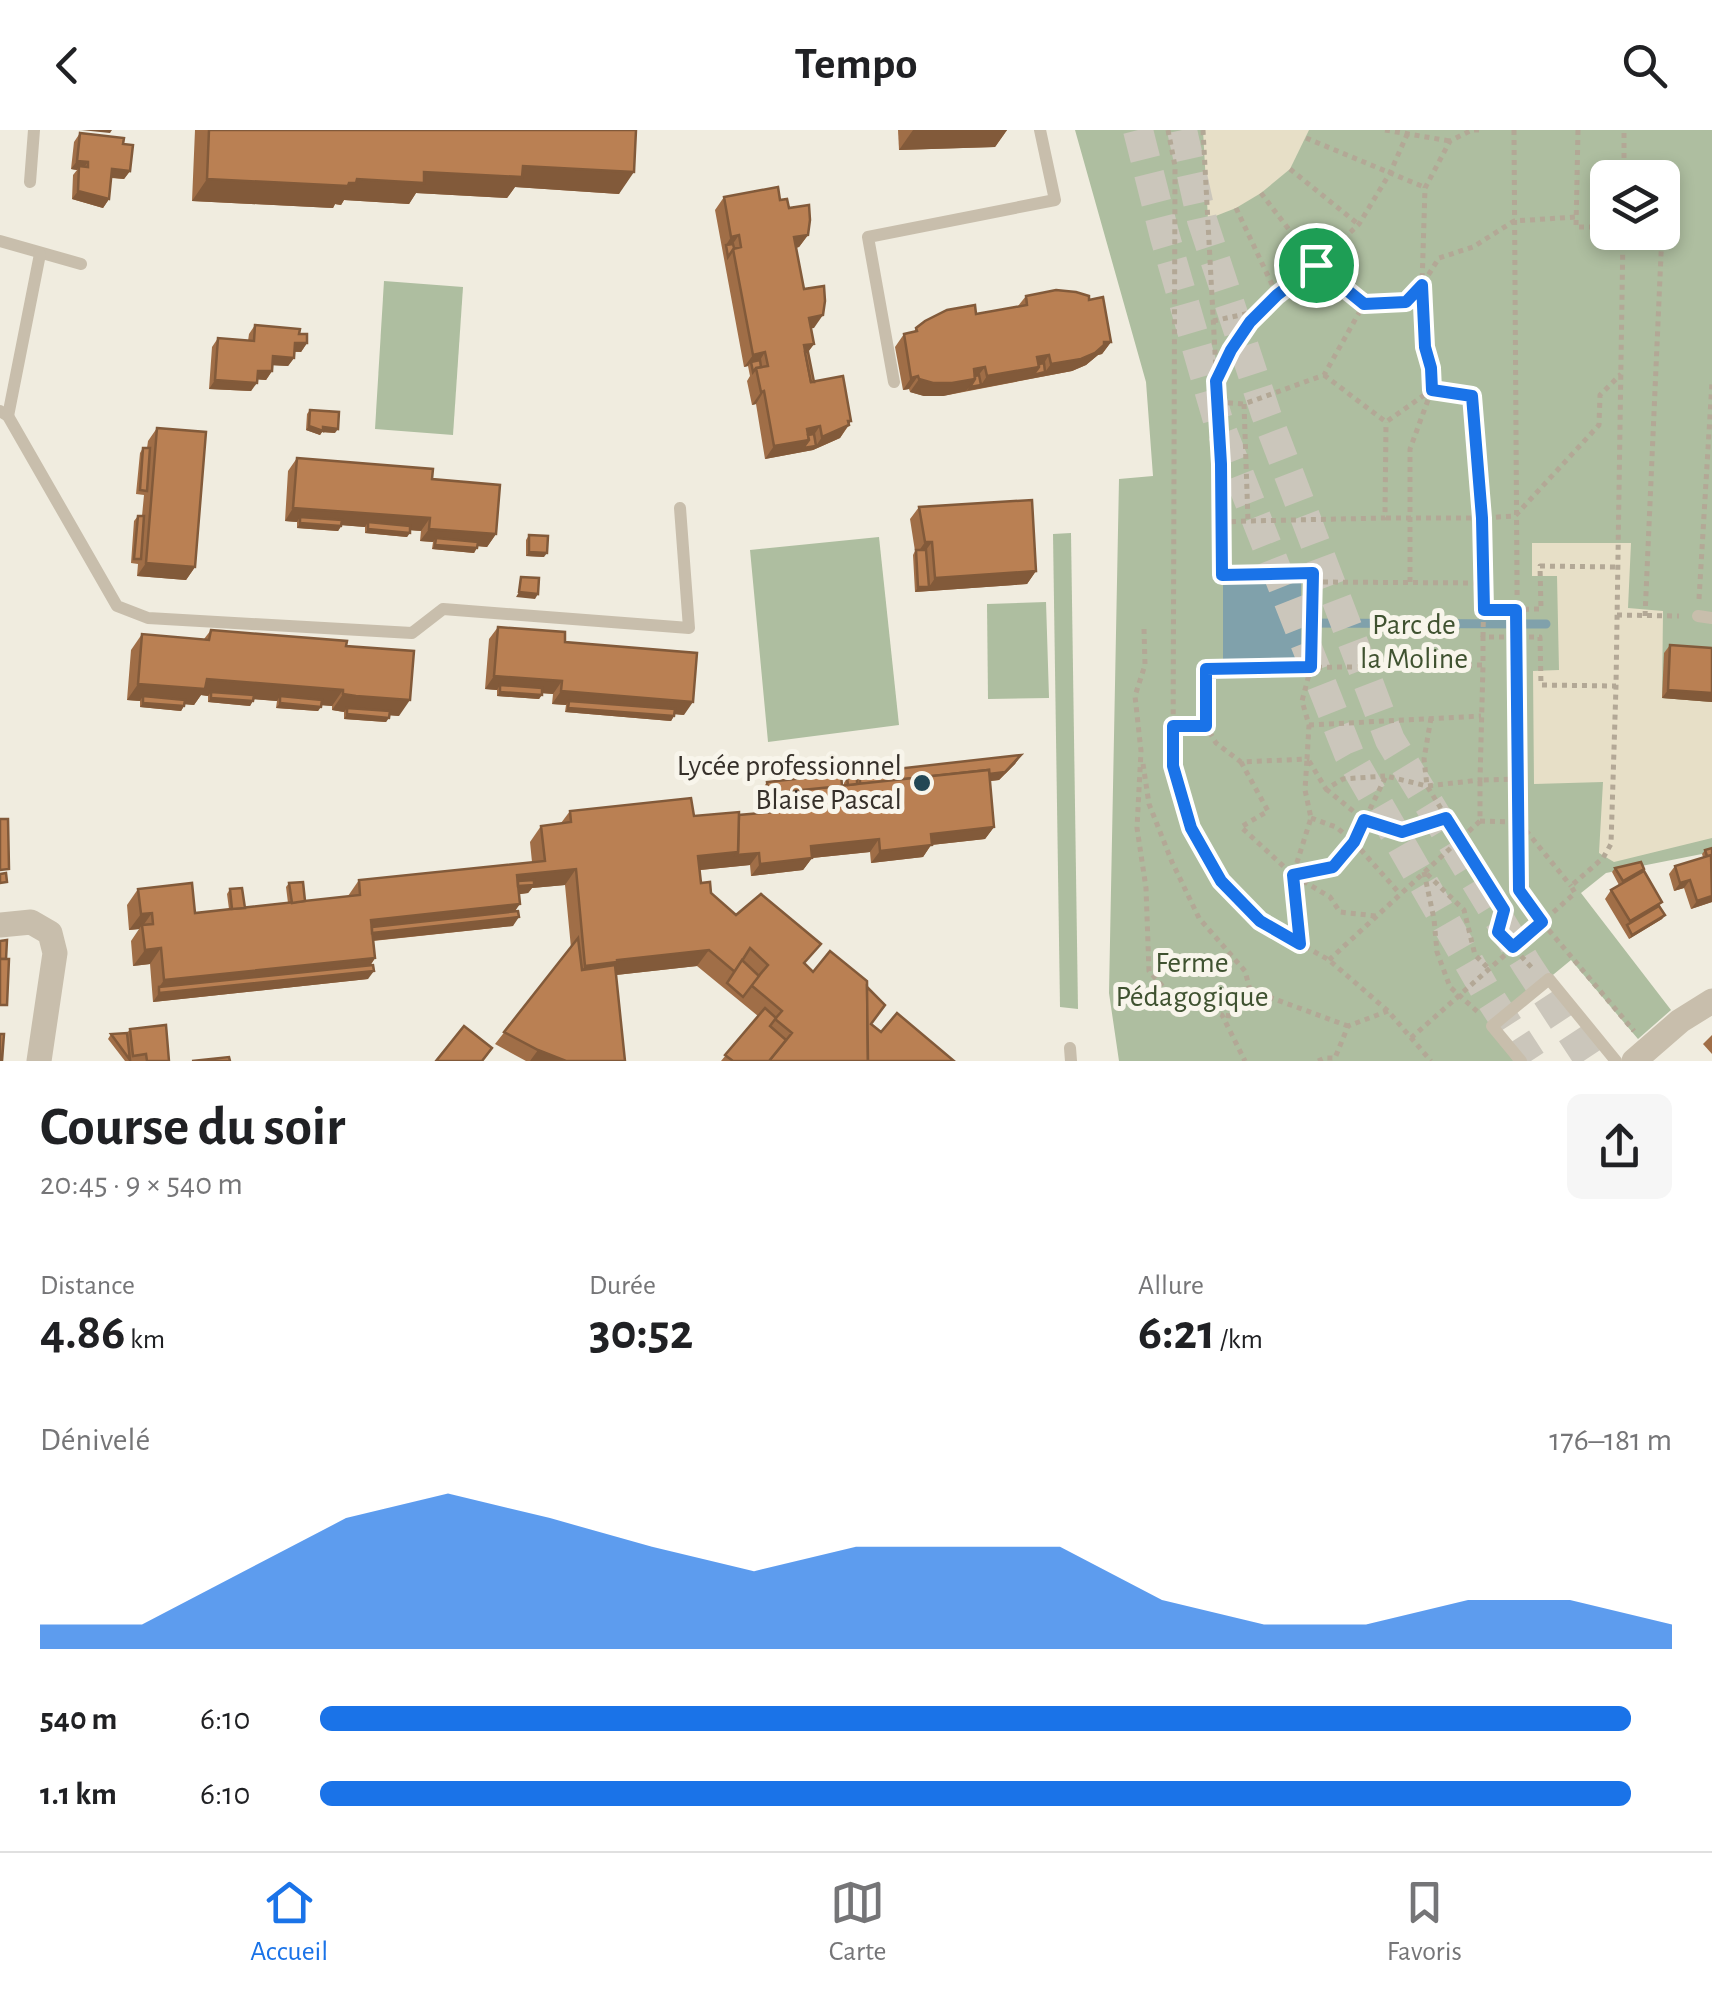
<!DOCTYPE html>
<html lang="fr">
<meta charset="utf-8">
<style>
:root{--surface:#fff;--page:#f6f6f6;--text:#202124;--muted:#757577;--line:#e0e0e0;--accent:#1a73e8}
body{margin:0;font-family:"Alegreya Sans",sans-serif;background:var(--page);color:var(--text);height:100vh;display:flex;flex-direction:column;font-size:38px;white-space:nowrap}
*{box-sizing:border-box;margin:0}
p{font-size:32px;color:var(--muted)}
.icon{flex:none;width:55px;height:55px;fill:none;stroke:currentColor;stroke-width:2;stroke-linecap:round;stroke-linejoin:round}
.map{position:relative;height:931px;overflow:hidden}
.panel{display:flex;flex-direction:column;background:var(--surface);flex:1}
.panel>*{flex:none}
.buttons{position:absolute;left:1590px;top:30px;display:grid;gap:20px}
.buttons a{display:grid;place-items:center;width:90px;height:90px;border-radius:15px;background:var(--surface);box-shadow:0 5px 15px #0003;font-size:50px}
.pin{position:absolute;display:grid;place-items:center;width:85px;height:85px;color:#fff;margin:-42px;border:5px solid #fff;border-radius:50%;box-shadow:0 2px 10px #0007}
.round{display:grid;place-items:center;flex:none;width:105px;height:105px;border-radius:15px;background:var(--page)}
.overview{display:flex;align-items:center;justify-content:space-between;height:170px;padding:0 40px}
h1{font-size:55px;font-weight:700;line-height:75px}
.figures{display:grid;grid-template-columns:repeat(3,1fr);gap:15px;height:170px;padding:10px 40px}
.figures div{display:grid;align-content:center}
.figures b{font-size:50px;font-weight:700}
.figures small{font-size:28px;font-weight:400}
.figures p{font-size:28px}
.chart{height:280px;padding:20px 40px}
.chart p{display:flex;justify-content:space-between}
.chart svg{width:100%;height:180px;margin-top:10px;fill:var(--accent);opacity:.7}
ul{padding:0 40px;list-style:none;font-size:32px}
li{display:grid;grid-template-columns:160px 120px 1fr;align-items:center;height:75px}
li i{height:25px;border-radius:12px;background:var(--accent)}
header{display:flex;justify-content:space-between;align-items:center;height:130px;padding:0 40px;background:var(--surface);font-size:45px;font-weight:700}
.tab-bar{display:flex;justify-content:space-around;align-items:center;height:140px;border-top:2px solid var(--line);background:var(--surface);font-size:28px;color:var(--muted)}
.tab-bar a{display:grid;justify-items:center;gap:5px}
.tab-bar .current{color:var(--accent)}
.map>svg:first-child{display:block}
</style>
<header><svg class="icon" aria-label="back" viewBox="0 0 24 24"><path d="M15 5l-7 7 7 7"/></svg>Tempo<svg class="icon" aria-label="search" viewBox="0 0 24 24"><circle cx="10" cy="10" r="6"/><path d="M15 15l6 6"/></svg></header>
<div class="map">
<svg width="1712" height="931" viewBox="0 0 1712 931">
<rect width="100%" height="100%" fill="#f0ecdf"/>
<g fill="#aebea0" fill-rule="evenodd">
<path d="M1075,0H1712V722L1606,743L1581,763L1671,880L1638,909L1571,830L1492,895L1519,931H1119L1109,863L1119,349L1153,346L1146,252ZM1608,48H1662V102H1608Z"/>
<path d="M384,151L463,157L453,305L375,299Z"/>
<path d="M1071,403L1078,879L1060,877L1053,404Z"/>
<path d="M879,407L899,595L768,612L750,420Z"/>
<path d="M1046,472L1049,568L988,569L987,474Z"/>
</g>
<g fill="#e7dfc7">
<path d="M1203,0H1309L1290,39L1261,63L1236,78L1208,89Z"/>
<path d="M1532,413H1631L1628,478L1663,481L1662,568L1712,572V708L1614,732L1599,723L1603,652L1534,654L1533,541L1559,540L1557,446H1532Z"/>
</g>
<path fill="#80a1ab" d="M1223,453H1301V532L1223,533Z"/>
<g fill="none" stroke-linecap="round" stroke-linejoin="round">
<path stroke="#80a1ab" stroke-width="9" d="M1301,493L1546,494"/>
<g stroke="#cbc6bb" stroke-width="30" stroke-dasharray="30 15" stroke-linecap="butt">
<path d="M1138,0L1165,107L1219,294L1349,624L1485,860L1531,931"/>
<path d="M1182,0L1202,90L1266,284L1390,610L1527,835L1590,931"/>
</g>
<g stroke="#b3a896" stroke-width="5" stroke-dasharray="5 5" stroke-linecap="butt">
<path d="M1168,0L1175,36L1173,636L1191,698L1221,751L1260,791L1329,830L1388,881L1431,931"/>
<path d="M1203,0L1221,334L1222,445L1313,443V452L1311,537L1302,571L1309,595L1307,629L1241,632L1216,613L1206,596V539L1483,535V507H1540L1541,555L1616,556"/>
<path d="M1385,0L1450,11"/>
<path d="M1479,0H1472L1450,11L1425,58L1422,155L1425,217L1431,239L1432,259L1472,266L1478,326L1484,453"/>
<path d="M1514,0L1519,760L1542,792L1634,901"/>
<path d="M1578,0L1576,97H1608"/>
<path d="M1306,8L1424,57"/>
<path d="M1290,39L1358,94"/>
<path d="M1624,48V0"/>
<path d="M1261,63L1316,135L1364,173"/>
<path d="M1236,78L1277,165"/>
<path d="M1213,191L1259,181"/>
<path d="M1324,245L1386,292L1430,261"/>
<path d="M1217,248L1231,219L1250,192L1277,165L1316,135L1359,94L1390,43L1409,0"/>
<path d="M1218,272L1244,274L1324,245L1364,174L1405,172L1422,155L1439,128L1473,117L1514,91L1576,87"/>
<path d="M1244,274L1248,391L1385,388L1386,292"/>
<path d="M1386,388H1482L1515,386L1599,295L1600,265L1621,244"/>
<path d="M1221,392L1248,391"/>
<path d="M1313,452L1484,453L1483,507"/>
<path d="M1410,452V319L1432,259"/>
<path d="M1699,469L1712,252"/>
<path d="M1484,480L1541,479L1540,436L1617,437"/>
<path d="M1617,485L1679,486"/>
<path d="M1645,486L1662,102"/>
<path d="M1144,499L1145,535L1135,566L1141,621L1137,698L1146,758L1149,841L1167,861L1222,885L1245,931"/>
<path d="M1431,588L1424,629L1427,656L1504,780L1499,802L1533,839"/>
<path d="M1309,595L1481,586"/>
<path d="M1174,596H1206"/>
<path d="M1309,631L1326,659L1343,649L1385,646"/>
<path d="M1241,632L1268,681L1241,697L1293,745L1330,767L1340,782L1376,786"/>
<path d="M1143,634L1149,674L1172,732L1199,788L1245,841L1250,860L1246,877L1231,886L1222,885"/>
<path d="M1326,659L1364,690L1402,702L1446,688"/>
<path d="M1311,688L1336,697L1354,712L1400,764"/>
<path d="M1480,691L1519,692L1571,756"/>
<path d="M1424,742L1434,789L1437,822L1450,857L1479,883"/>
<path d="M1427,744L1464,780L1475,825L1489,839"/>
<path d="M1293,745L1333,737L1354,712L1386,646L1427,656L1480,650L1483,535"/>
<path d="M1300,812L1293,745L1311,688L1305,660L1307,629"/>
<path d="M1329,830L1480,691V650L1519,649"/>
<path d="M1250,860L1348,896"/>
<path d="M1411,908L1575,763L1571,756L1603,728L1611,714L1616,556L1623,102"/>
<path d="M1318,931L1325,928H1335L1348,896L1388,881"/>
</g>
<g stroke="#c8beac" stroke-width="12">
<path d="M30,52L34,0"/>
<path d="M0,111L81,134"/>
<path d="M894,252L868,107L1055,70L1040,0"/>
<path d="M0,281L8,286L117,476L148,488L412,503L443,479L689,498L680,378"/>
<path d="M8,286L40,124"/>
<path d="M1698,486L1712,488"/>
<path d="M1070,918L1071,931"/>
<path d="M1521,931L1492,896L1549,849L1616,931"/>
</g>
<g stroke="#c8beac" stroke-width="25">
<path d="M0,795L31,792L50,803L55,823L39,931"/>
<path d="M1634,931L1680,891L1712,871"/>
</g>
</g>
<g fill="#a06e47">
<path d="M195,0H636L619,64L515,57L507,68L416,63L409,74L344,70L341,75L335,74L333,78L192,71Z"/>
<path d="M898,0H1007L995,17L899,20Z"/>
<path d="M80,3L123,14L130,41L124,49L111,48L109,69L103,78L72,69L73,45L77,40L71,39L74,12Z"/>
<path d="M724,67L780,70L789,78L808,105L799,117L796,118L804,159L814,198H811L814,214L808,222L814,252L849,295L840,308L813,320L765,329L756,274L752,275L747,251L750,246L748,236L744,237L715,80Z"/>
<path d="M1026,166L1111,212L1102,224L1098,225L1086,235L1072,241L943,266H924L910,262L909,259L903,260L895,217L904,204L914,202L916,198L976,184L1018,176Z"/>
<path d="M255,195L299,204L307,213L301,222H295L294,228L288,236L273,235L272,241L266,250L257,249L251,261L209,259L212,217L218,208L248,211L249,204Z"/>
<path d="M310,280L335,303L322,302L320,305L306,300L307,284Z"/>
<path d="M157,298L195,437L186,450L137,446L138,434L131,433L134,391L138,386H142L144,365L136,364L140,323L143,318H147L148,311Z"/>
<path d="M297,328L432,349L496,404L487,417L477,416L474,423L432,419L433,412L420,411L421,401L410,400L407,407L365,403V397L342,395L338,401L297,398V392L285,391L288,341Z"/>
<path d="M919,377L1036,441L1027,454L915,462L913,425L915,421L910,389Z"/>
<path d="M529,405L544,427L526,426V410Z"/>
<path d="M498,497L565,512L684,585L675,584L671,591L565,582L566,575L552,574L553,564L542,563L539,569L497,566V560L485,559L489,509Z"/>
<path d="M211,500L346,516L399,586L389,585L386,592L344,589V582L332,580V576L321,575L318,581L276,578L277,571L253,569L250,576L208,572V566L201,565L194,575L185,574L181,581L140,577V571L127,570L131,520L142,504L204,509Z"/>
<path d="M1670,515L1712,518V572L1662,568L1664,523Z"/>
<path d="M1021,625L1015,634L999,650L990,651L994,697L985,709L931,715L923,727L871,733L870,722L812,728L803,740L751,746L750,735L700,740L701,753L711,763L736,785L806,834L881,902L954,931H721L758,886L697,836L616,845L625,931H526L495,914L571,818L565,755L532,758L528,763L519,764L513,796L373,811L375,828L370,836L368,849L153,872L150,834L133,836L131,811L139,799L129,800L127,775L138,759L195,783L229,779L227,764L230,759L245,778L288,773L286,757L289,753L305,771L348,766L359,750L532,732L530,712L541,696L561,693L570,681L694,686L739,685L764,683L761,661L767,652L842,656L844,655V653L847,648L857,647L860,643Z"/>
<path d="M1712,718V772L1691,779L1684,758L1674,761L1669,744L1675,736L1703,727L1702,724L1705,720Z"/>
<path d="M1615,738L1641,742L1665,785L1662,789L1629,809L1605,769L1611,760L1619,755L1612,742Z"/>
<path d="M130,899L169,931H125L108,909L111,904L127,903Z"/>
<path d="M1712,905V924L1703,914Z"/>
</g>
<g fill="#825a3a">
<path d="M81,0H112L110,3Z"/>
<path d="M913,0H1007L995,17L899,20Z"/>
<path d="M77,31L88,32L82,40L79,36L77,40L71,39Z"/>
<path d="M523,36L634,42L619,64L515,57L507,68L416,63L409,74L344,70L341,75L335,74L333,78L192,71L207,49L349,53L357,49L424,42Z"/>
<path d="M112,39L130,41L124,49L106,47Z"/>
<path d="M78,61L109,69L103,78L72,69Z"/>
<path d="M739,105L730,118L726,115L731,107Z"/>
<path d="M808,105L799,117L789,119L794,107Z"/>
<path d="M823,185L814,198L800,200L809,188Z"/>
<path d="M1104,212H1111L1102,224L1098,225L1086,235L1072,241L966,261L970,257L981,255L987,246L1037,227L1049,225L1041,238L1045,242L1051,234Z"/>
<path d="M295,213H307L301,222L289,221Z"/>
<path d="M814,214L805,226L804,215Z"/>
<path d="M765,222L757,235L751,232L748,236L744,237L753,225Z"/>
<path d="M273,226L294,228L288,236L267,235Z"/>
<path d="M985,237L966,261L943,266H924L910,262L919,249Z"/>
<path d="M258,241H272L266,250L252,249Z"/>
<path d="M918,246L909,259L903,260L911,248Z"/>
<path d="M215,250L257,253L251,261L209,259Z"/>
<path d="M764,261L756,274L752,275L761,262Z"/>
<path d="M848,291H851L840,308L813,320L765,329L774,316L809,310L816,316L822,307Z"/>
<path d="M309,296L323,297L338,299L335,303L322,302L320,305L306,300Z"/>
<path d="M820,296L811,309L801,307L807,299Z"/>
<path d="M293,378L430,388L421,401L368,397V392L365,397L300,392V387L297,392L285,391Z"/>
<path d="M300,393L341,396L338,401L297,398Z"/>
<path d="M368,399L410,403L407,407L365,403Z"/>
<path d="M429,399L496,404L487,417L436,412V408L433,412L420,411Z"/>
<path d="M925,412H932L923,424L916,425Z"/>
<path d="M435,415L477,418L474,423L432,419Z"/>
<path d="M529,422L547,423L544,427L526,426Z"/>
<path d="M146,433L195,437L186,450L137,446Z"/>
<path d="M1036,441L1027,454L915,462L918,457H929L935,448Z"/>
<path d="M519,462L538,464L535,469L516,467Z"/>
<path d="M494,546L562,551L553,564L500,560V555L497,560L485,559Z"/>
<path d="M207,549L343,560L332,576L280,572V566L277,571L211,566V562L208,566L201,565L194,575L143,571V566L140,571L127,570L138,554Z"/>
<path d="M1668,560L1712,563V572L1662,568Z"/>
<path d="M561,561L693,572L684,585L568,575L569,571L566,575L552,574Z"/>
<path d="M500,562L542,565L539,569L497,566Z"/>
<path d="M343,564L410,570L399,586L347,582V578L344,582L332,580Z"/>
<path d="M211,568L253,571L250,576L208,572Z"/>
<path d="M143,573L184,576L181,581L140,577Z"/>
<path d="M280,573L321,577L318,581L276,578Z"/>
<path d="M568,578L674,586L671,591L565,582Z"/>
<path d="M347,584L389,588L386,592L344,589Z"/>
<path d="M1021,625L1015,634L999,650L846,668Z"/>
<path d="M994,697L985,709L931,715L923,727L871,733L880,721L931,704Z"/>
<path d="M879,709L870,722L812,728L803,740L751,746L760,734L811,716Z"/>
<path d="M738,722L759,723L750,735L690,741L698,726Z"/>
<path d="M576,739L565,755L532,758L528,763L506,766L517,745Z"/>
<path d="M1690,750L1684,758L1674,761L1680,753Z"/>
<path d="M1712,766V772L1691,779L1697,771Z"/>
<path d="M520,774L510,788L519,787L513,796L360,812L371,790Z"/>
<path d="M152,783L142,797V795L139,799L129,800L141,784Z"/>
<path d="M1665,785L1662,789L1629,809L1632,805Z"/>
<path d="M161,818L150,834L133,836L145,820Z"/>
<path d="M709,820L697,836L607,846L574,852L585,836L617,830Z"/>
<path d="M375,828L366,842L374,841L368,849L153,872L159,863V857L153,866L164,850Z"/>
<path d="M538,920L566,931H530Z"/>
</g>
<g fill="#ba8053" stroke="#825a3a" stroke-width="2.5">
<path d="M209,0H636L634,42L523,36L522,47L424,42V53L357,49L356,53H349L348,56L207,49Z"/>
<path d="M80,3L124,8L123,14L133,15L130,41L112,39L109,69L78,61L79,36L88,37V32L77,31Z"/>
<path d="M778,57L780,70L787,69L789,78L809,75L810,90L808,105L794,107L804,159L824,156L825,171L823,185L809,188L814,214L804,215L811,252L843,246L851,291H848L849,295L822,307L820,296L807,299L809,310L774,316L764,261L761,262L756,238L768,236L765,222L753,225L733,119L741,117L739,105L731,107L724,67Z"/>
<path d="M733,114L734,118L728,127L726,115Z"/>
<path d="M1056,160L1076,162L1089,166V170L1103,167L1111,212H1104V215L1095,223L1081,229L1051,234L1049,225L1037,227L1039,237L987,246L985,237L974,239L975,249L952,253H933L919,249L918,246L911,248L904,204L917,201L916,198L925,191L947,180L975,175L976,184L1027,175L1026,166Z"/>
<path d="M255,195L300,199L299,204H307V213H295L294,228L273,226L272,241H258L257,253L215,250L218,208L254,211Z"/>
<path d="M805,222H808L814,252H811Z"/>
<path d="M760,230L761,237L756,238L753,242L751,232Z"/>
<path d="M1044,233L1045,242L1033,245L1039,237V234Z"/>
<path d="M979,245L981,255L970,257L975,249V246Z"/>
<path d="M310,280L339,282L338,299L323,297V301L309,296Z"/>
<path d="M157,298L206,302L195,437L146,433Z"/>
<path d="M814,304L816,316L803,318L809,310L808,305Z"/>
<path d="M143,318H150L147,361L140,360Z"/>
<path d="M297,328L433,339L432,349L500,355L496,404L429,399L430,388L293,378Z"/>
<path d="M1032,370L1036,441L935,448L932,412H925L919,377Z"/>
<path d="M138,386H144L141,429H134Z"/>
<path d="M300,387L342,390L341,396L300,393Z"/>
<path d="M368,392L410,396V403L368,399Z"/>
<path d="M529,405L548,406L547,423L529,422Z"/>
<path d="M436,408L478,412L477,418L435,415Z"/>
<path d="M916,420H926L929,457H918Z"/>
<path d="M521,447L539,448L538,464L519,462Z"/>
<path d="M498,497L565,502V512L697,523L693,572L561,561L562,551L494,546Z"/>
<path d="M211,500L347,511L346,516L414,521L410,570L356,566L343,564V560L207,549L205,559L138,554L142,504L209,510Z"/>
<path d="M1670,515L1712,518V563L1668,560Z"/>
<path d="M500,555L542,558V565L500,562Z"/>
<path d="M211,562L254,565L253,571L211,568Z"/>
<path d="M143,566L185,570L184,576L143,573Z"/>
<path d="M280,566L322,570L321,577L280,573Z"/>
<path d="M569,571L675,579L674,586L568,578Z"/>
<path d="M347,578L390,581L389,588L347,584Z"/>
<path d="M1021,625L1005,642L989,644V640L860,654V643Z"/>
<path d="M989,640L994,697L931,704L932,715L880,721L879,709L811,716L812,728L760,734L759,723L736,725L738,722L739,685L773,682L772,663Z"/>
<path d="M841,644L842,656L772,663L769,667L767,652Z"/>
<path d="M857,647V654L848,655L847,648Z"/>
<path d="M691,668L694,686L739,682L738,722L698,726L701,753L710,752L711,763L736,785L761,764L821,814L804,833L813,842L830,821L867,851L868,931H769L792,903L775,889L782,881L751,855L768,835L750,818L735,842L709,820L617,830V832L585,836L576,739L517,745L520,774L371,790L375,828L164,850L161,818L145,820L142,795L153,794L152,783L141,784L138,759L192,753L195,783L360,765L359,750L545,731L541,696L571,692L570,681Z"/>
<path d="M0,689H8L9,739L0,740Z"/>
<path d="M1712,718V726H1707L1705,720Z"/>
<path d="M1711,725L1712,766L1697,771L1690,750L1680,753L1675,736Z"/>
<path d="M1641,732L1644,739L1623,751L1615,738Z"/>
<path d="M1644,741L1662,772L1630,791L1611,760Z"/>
<path d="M6,743L7,752L0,753V744Z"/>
<path d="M534,750V755L518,756V751Z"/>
<path d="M303,752L305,771L292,773L289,753Z"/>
<path d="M242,758L245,778L232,779L230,759Z"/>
<path d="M1659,776L1665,785L1632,805L1627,795Z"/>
<path d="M518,781L519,787L372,803V797Z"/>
<path d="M578,808L582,840L615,835L625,931H566L538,920L504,902Z"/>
<path d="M7,810L6,829H0V811Z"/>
<path d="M0,829H9L7,875H0Z"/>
<path d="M742,830L759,846L743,867L727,853Z"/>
<path d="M373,835L374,841L159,863V857Z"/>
<path d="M867,857L885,875L871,894L881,902L897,883L954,931H868Z"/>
<path d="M765,878L776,888L770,896L786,910L769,931H733L725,925Z"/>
<path d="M166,895L169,931H147L146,924L133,926L130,899Z"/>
<path d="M464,896L492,918L482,931H436Z"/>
<path d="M127,903L130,930L111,904Z"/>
<path d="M0,904H4L2,931H0Z"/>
<path d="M229,927L230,931H192Z"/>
</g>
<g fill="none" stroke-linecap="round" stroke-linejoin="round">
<defs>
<path id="route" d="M1316,135L1364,174L1406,172L1422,155L1425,217L1431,238L1432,260L1472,266L1482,388L1484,480H1516L1519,760L1542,792L1513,817L1498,802L1504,780L1446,688L1402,702L1364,690L1354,712L1333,737L1293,745L1300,814L1260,791L1221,751L1191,698L1173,636V596H1206V539L1311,537L1313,443L1222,445L1221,334L1216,251L1231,220L1250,192L1277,165Z"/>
</defs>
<use href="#route" stroke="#fff" stroke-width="20"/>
<use href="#route" stroke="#1a73e8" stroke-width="12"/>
</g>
<circle fill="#234754" stroke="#f8f5eb" stroke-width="4" cx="922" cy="653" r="10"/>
<g text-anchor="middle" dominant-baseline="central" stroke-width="10" stroke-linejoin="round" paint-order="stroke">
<g font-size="30" fill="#3f5230" stroke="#f8f5eb">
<text x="1414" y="495">Parc de<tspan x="1414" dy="34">la Moline</tspan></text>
<text x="1192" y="833">Ferme<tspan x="1192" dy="34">Pédagogique</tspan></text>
</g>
<g font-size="30" fill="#36302a" stroke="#f8f5eb" text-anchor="end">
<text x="902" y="636">Lycée professionnel<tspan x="902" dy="34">Blaise Pascal</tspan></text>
</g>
</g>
</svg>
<div class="buttons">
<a><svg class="icon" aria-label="layers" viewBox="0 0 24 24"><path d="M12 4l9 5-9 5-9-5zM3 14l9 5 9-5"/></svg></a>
</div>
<div class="pin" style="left:1316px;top:135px;background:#1e9e55"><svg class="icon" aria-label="arrive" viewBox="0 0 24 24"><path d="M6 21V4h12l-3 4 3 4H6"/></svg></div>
</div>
<section class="panel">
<div class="overview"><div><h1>Course du soir</h1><p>20:45 · 9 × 540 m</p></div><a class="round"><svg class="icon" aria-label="share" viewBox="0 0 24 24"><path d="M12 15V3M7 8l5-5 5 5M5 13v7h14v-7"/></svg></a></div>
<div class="figures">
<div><p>Distance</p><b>4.86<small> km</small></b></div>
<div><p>Durée</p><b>30:52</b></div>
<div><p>Allure</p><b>6:21<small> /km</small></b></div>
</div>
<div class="chart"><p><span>Dénivelé</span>176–181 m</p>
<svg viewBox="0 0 160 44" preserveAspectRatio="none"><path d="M0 44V38L10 38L20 25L30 12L40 6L50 12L60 19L70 25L80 19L90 19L100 19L110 32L120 38L130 38L140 32L150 32L160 38V44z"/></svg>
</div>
<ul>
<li><b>540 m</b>6:10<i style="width:97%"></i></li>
<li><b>1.1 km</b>6:10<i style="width:97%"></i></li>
</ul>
</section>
<nav class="tab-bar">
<a class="current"><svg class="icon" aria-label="home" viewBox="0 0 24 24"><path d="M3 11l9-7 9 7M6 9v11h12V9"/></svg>Accueil</a>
<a><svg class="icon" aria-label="map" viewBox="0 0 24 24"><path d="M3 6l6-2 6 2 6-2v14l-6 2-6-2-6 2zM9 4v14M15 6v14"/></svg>Carte</a>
<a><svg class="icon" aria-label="saved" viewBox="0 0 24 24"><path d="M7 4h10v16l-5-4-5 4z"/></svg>Favoris</a>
</nav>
